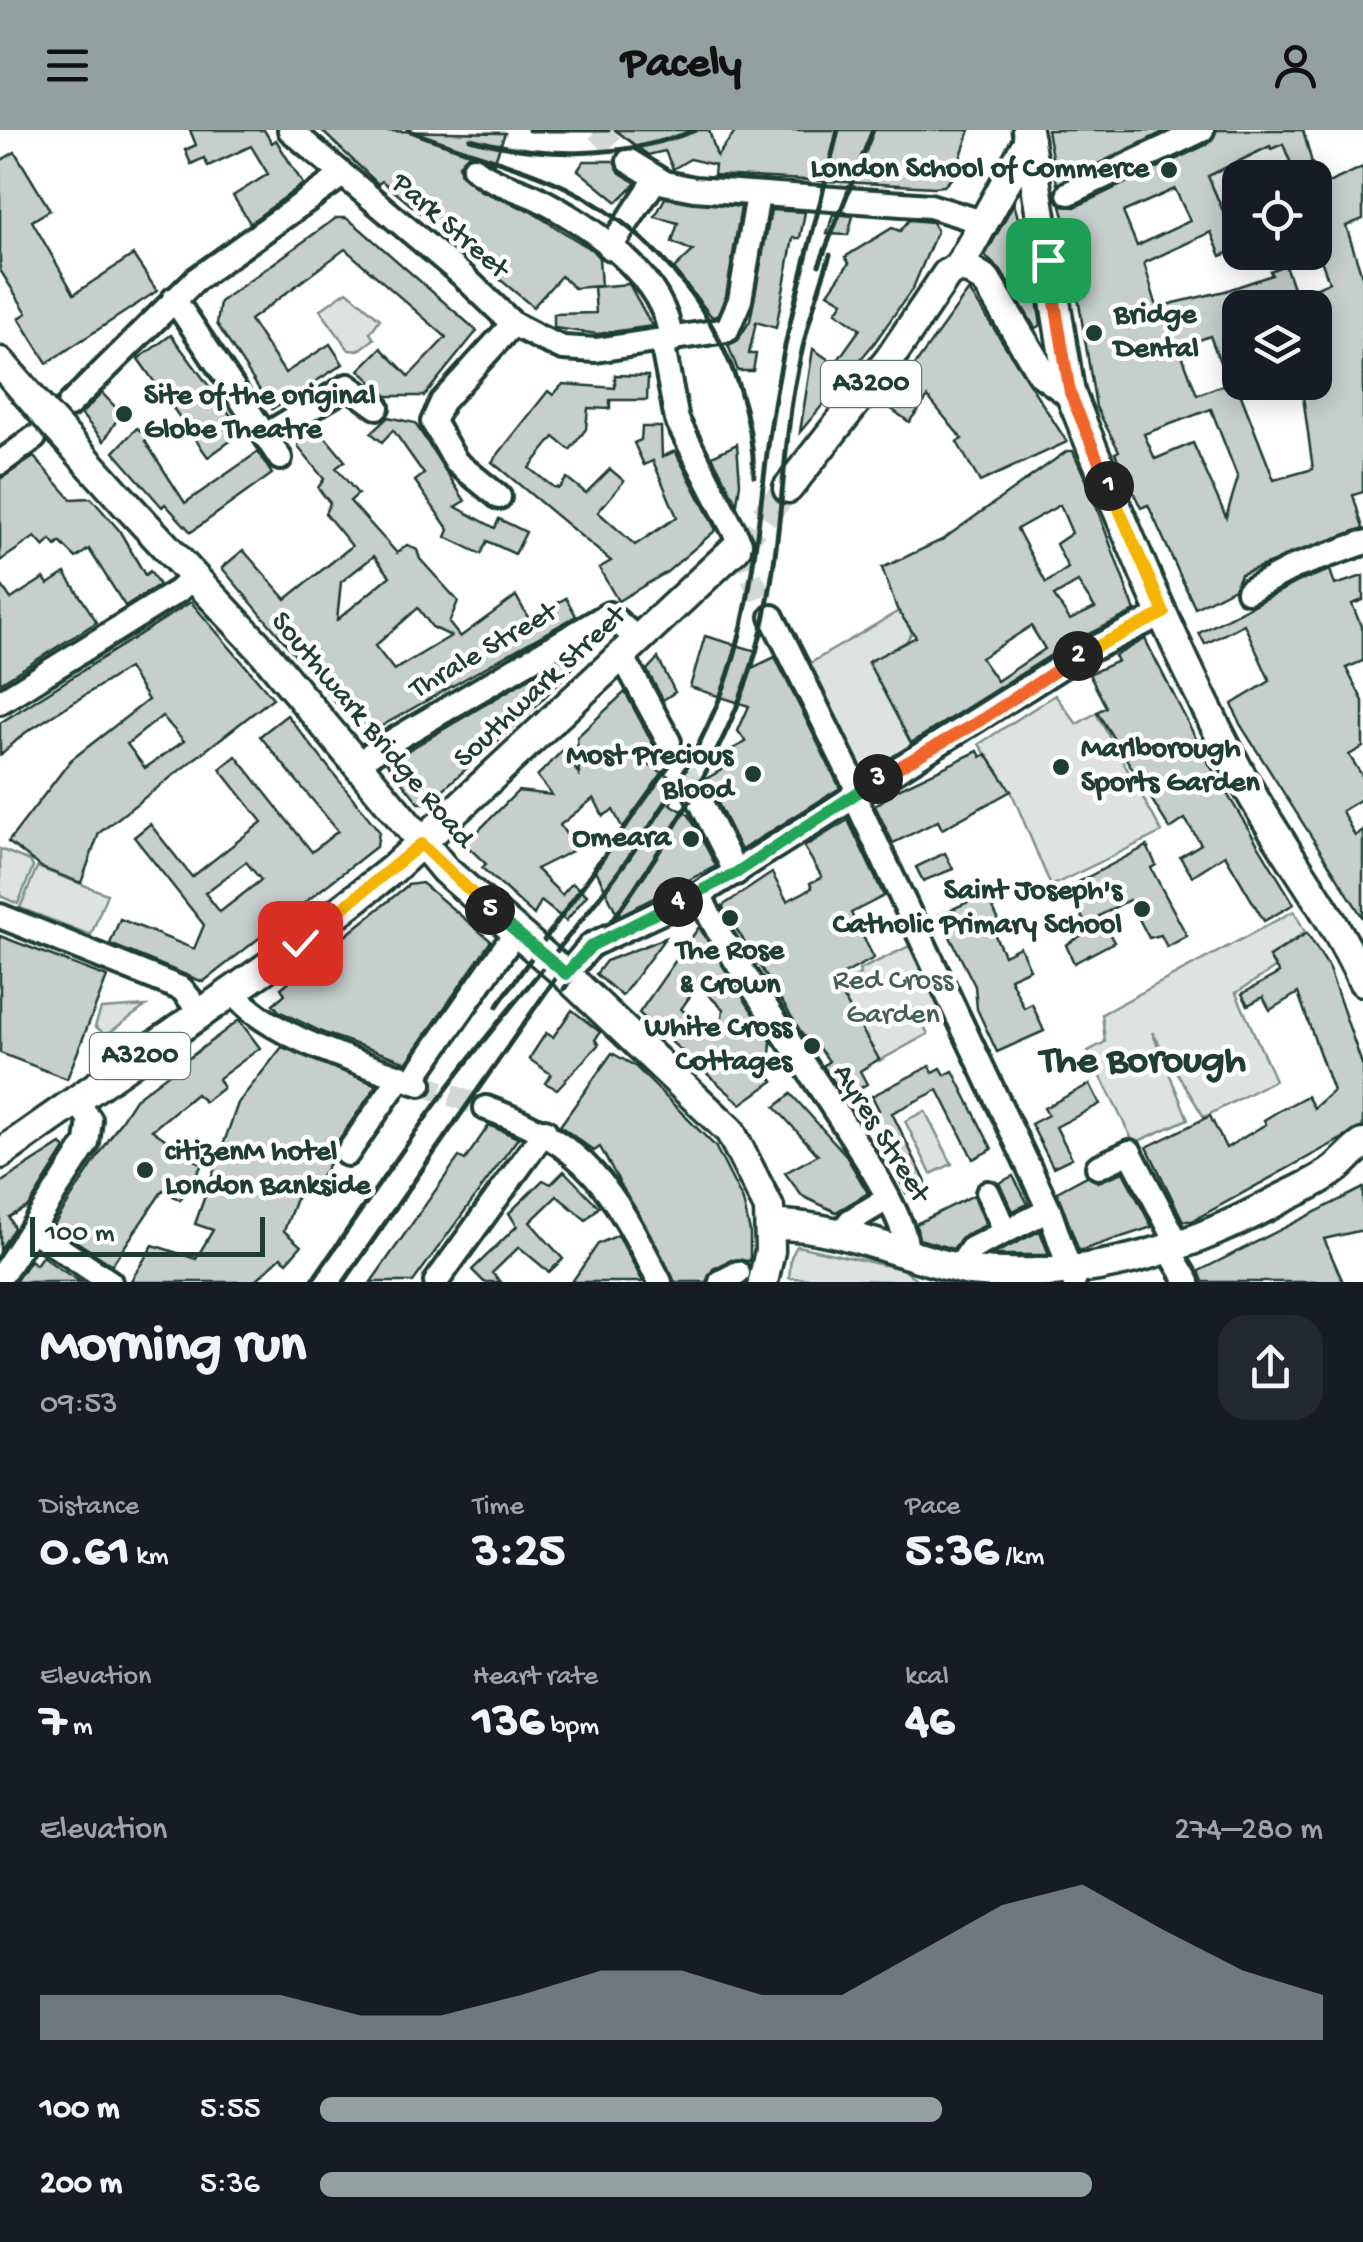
<!DOCTYPE html>
<meta charset="utf-8">
<style>
:root{--surface:#171b24;--page:#242831;--text:#f1f3f6;--muted:#9ea1a6;--accent:#92a19f}
body{margin:0;font-family:"Gochi Hand",sans-serif;background:var(--page);color:var(--text);height:100vh;display:flex;flex-direction:column;font-size:38px;white-space:nowrap}
*{box-sizing:border-box;margin:0}
p{font-size:32px;color:var(--muted)}
.icon{flex:none;width:55px;height:55px;fill:none;stroke:currentColor;stroke-width:2;stroke-linecap:round;stroke-linejoin:round}
.map{position:relative;height:1152px;overflow:hidden}
.panel{display:flex;flex-direction:column;background:var(--surface);flex:1}
.panel>*{flex:none}
.controls{position:absolute;left:1222px;top:30px;display:grid;gap:20px}
.controls a{display:grid;place-items:center;width:110px;height:110px;border-radius:20px;background:var(--surface);box-shadow:0 5px 25px #0003;font-size:50px}
.scale{position:absolute;left:30px;bottom:25px;width:235px;box-sizing:border-box;padding-left:10px;border:5px solid #1f3d34;border-top:0;font-size:28px;line-height:35px;white-space:nowrap;color:#1f3d34;-webkit-text-stroke:8px #fff;paint-order:stroke}
.pin{position:absolute;display:grid;place-items:center;width:85px;height:85px;color:#fff;margin:-42px;border-radius:20px;box-shadow:0 5px 15px #0006}
.km{position:absolute;width:50px;height:50px;margin:-25px;border-radius:50%;background:#222;color:#fff;font-size:28px;line-height:50px;text-align:center}
.round{display:grid;place-items:center;flex:none;width:105px;height:105px;border-radius:30px;background:var(--page)}
.overview{display:flex;align-items:center;justify-content:space-between;height:170px;padding:0 40px}
h1{font-size:55px;font-weight:700;line-height:75px}
.stats{display:grid;grid-template-columns:repeat(3,1fr);gap:15px;height:170px;padding:10px 40px}
.stats div{display:grid;align-content:center}
.stats b{font-size:50px;font-weight:700}
.stats small{font-size:28px;font-weight:400}
.stats p{font-size:28px}
.chart{height:280px;padding:20px 40px}
.chart p{display:flex;justify-content:space-between}
.chart svg{width:100%;height:180px;margin-top:10px;fill:var(--accent);opacity:.7}
ul{padding:0 40px;list-style:none;font-size:32px}
li{display:grid;grid-template-columns:160px 120px 1fr;align-items:center;height:75px}
li i{height:25px;border-radius:12px;background:var(--accent)}
header{display:flex;justify-content:space-between;align-items:center;height:130px;padding:0 40px;background:var(--accent);color:#111;font-size:45px;font-weight:700}
.map>svg:first-child{display:block}
</style>
<header><svg class="icon" aria-label="menu" viewBox="0 0 24 24"><path d="M4 6h16M4 12h16M4 18h16"/></svg>Pacely<svg class="icon" aria-label="person" viewBox="0 0 24 24"><circle cx="12" cy="8" r="4"/><path d="M4 21q1-7 8-7t8 7"/></svg></header>
<div class="map">
<svg width="1363" height="1152" viewBox="0 0 1363 1152">
<rect width="100%" height="100%" fill="#fff"/>
<filter id="ink" filterUnits="userSpaceOnUse"><feTurbulence type="fractalNoise" baseFrequency=".01" numOctaves="2"/><feDisplacementMap in="SourceGraphic" scale="20" xChannelSelector="R" yChannelSelector="G"/><feConvolveMatrix kernelMatrix="1 2 1 2 8 2 1 2 1" color-interpolation-filters="sRGB"/></filter>
<g filter="url(#ink)">
<g fill="#dee3e2" stroke="#7e908b" stroke-width="2.5">
<path d="M1283,14L1294,41L1290,47L1240,48V80L1224,95L1223,80L1202,41L1218,42L1270,16Z"/>
<path d="M347,161L380,189L370,203L374,209L358,221L349,220L320,180Z"/>
<path d="M899,481L912,502L906,512L869,533L914,617L858,646L807,535Z"/>
<path d="M1055,565L1077,594L1096,583L1162,702L1051,756L1011,661L979,614Z"/>
<path d="M0,719L30,731L33,737L18,774L0,766Z"/>
<path d="M37,737L107,764L91,805L20,778Z"/>
<path d="M1294,781L1305,802L1269,827L1275,838L1236,863L1275,950L1204,987L1152,902L1188,989L1134,1013L1088,921L1105,912L1102,884Z"/>
<path d="M916,813L950,884L924,896L928,904L879,931L837,856L860,844L859,840Z"/>
<path d="M146,876L106,905L95,896L101,879Z"/>
<path d="M925,981L952,1034L931,1044L905,991Z"/>
<path d="M797,1116L902,1139L921,1152L789,1148L791,1127Z"/>
</g>
<g fill="#c7cfcc" stroke="#1f3d34" stroke-width="2.5" fill-rule="evenodd">
<path d="M190,0H264L272,13L276,10L303,54L250,93L233,66L268,44L251,16L208,36L204,28L191,34L185,20L196,15Z"/>
<path d="M321,0L505,3L494,33L469,24L459,35L461,45L481,61L530,81L592,120L599,128L601,156L574,158L561,146L533,177L382,51L378,54Z"/>
<path d="M615,0H709L717,26L737,0H970L954,46L944,56L934,57L714,45L715,35L690,29L673,39L665,21L648,25Z"/>
<path d="M1047,0H1167L1057,54Z"/>
<path d="M1217,0H1303L1312,33L1294,41L1283,14L1271,19L1270,16L1208,46L1225,86L1240,80V118L1221,126L1211,102L1144,133L1157,177L1225,161L1272,145L1270,141L1285,135L1296,166L1329,152L1315,113V59L1363,37V89L1346,96L1363,149V362L1353,365L1363,398L1241,444L1234,458L1195,478L1148,375L1141,378L1124,343L1115,323L1119,321L1096,277L1072,131L1076,130L1061,76L1075,77L1208,14ZM1175,59L1190,91L1137,116L1123,82ZM1240,178H1315V252H1301L1313,339L1274,350L1240,263ZM1210,206L1228,253L1197,265L1179,217ZM1211,279L1238,348L1226,387L1193,313L1155,329L1144,304Z"/>
<path d="M15,22L50,80L32,91L74,164L133,125L157,161L47,233L19,188L27,183L0,140V31Z"/>
<path d="M584,31H614L620,43L636,53L617,72L578,40Z"/>
<path d="M665,68L741,77L726,166L717,186L712,187L674,139L693,121L672,112L678,93L655,87Z"/>
<path d="M1014,73L1033,145L1041,195L1035,198L1001,141L985,126Z"/>
<path d="M771,80L805,82L800,108H793L776,198L756,192L749,224H756L753,241H738L728,215L737,211L750,191Z"/>
<path d="M833,84L853,86L848,105L827,104Z"/>
<path d="M336,88H346L357,96L477,201L424,266H387L359,240L381,218L409,246L446,207L345,119L250,190L285,243L330,214L343,234L272,279L217,194L220,172Z"/>
<path d="M909,90L932,92L937,101L913,158L875,212L800,302L813,219L835,234L860,199L836,182L843,172L828,163L849,133L845,127L892,98L900,101Z"/>
<path d="M629,154L652,196L598,204L554,198V184L596,183L594,157Z"/>
<path d="M969,160L1067,312L980,352L957,312L962,309L928,267L909,292L886,275Z"/>
<path d="M171,205L243,302L208,327L138,229Z"/>
<path d="M615,245L648,246L647,270H610V279L588,278L586,299L570,320L554,307L529,338L553,357L559,358L567,348L586,363L610,339L624,351L598,382L635,415L677,387L653,331L644,335L634,313L641,310L642,297H661L662,327L675,321L716,400L667,442L618,471L599,438L611,431L492,332L548,261L553,265L563,254L615,258Z"/>
<path d="M102,263L121,283L104,311L81,284Z"/>
<path d="M388,287L415,293L465,371L456,377L495,398L499,389L526,402L515,424L487,411L481,424L446,407L449,400L415,351L424,344L393,300L382,312L371,303Z"/>
<path d="M316,296L345,331L336,338L358,364L350,371L397,423L407,415L417,420L420,429L458,471L449,493L460,507L516,466L529,489L566,468L576,486L371,602L357,598L222,438L243,420L286,469L352,416L325,383L330,373L318,358L324,349L298,317L299,311ZM374,426L390,446L337,490L341,452ZM418,478L432,497L451,506L394,540L375,516Z"/>
<path d="M137,298L149,308L145,311L185,373L258,322L272,344L191,402L165,374L162,377L114,322Z"/>
<path d="M737,314L740,353L737,374L712,326Z"/>
<path d="M1067,321H1073L1089,357L1135,481L1070,513L911,613L868,532L916,507L897,479L882,438L942,410ZM1060,375L1072,403L1056,414L1068,438L1046,453L1017,399ZM1078,452L1095,478L1070,490L1054,466ZM1031,496L1045,519L997,551L981,528Z"/>
<path d="M34,327L71,369L91,368L119,400L145,445L150,441L159,455L125,476L89,419L76,428L60,412L56,416L51,410L44,417L35,407L0,431V349Z"/>
<path d="M1330,440L1335,455L1363,446V470L1352,474L1363,501V531L1346,538L1363,571V617L1349,625L1363,647V668L1342,681L1355,706L1363,700V788L1240,594L1232,574L1270,551L1244,494L1205,514L1199,503L1300,451Z"/>
<path d="M65,443L97,492L0,553V453L11,469L44,448L48,454Z"/>
<path d="M191,472L273,568L99,703L81,753L44,739L8,712L71,630L148,570L128,538L25,603L0,625V593ZM162,586L184,611L145,638L127,614Z"/>
<path d="M607,502L533,579L428,673H419L387,633Z"/>
<path d="M705,506L757,521L752,538L775,527L840,658L741,720L706,649L723,639L717,627L746,612L738,601L749,576L690,557Z"/>
<path d="M1145,509L1209,634L1294,774L1264,791L1225,725L1192,746L1180,727L1201,714L1185,689L1170,699L1097,582L1106,577L1089,544L1118,531L1115,526Z"/>
<path d="M658,528L675,562L663,570L647,540Z"/>
<path d="M625,562L655,618L647,634L681,653L670,674L689,685L716,736L618,786L594,736L629,694L622,697L613,680L603,686L594,668L560,695L576,719L536,739L562,765L572,753L587,765L566,791L541,771L534,785L482,738L486,734L465,714L518,661L552,665L537,646L562,621L579,644L577,607Z"/>
<path d="M287,585L379,701L377,716L203,852L110,814L120,789L194,819L204,795L134,707L150,694L192,747L262,692L220,639L236,626L312,722L338,701L260,606ZM246,732L261,750L220,782L205,763Z"/>
<path d="M978,621L981,627L986,624L1011,661L942,699L938,691L893,713L875,676L898,659Z"/>
<path d="M848,690L884,766L851,783L874,828L833,850L879,929L860,941L867,954L844,967L823,936L829,931L818,917L813,921L722,776L772,743L787,771L812,758L810,753L822,747L804,717Z"/>
<path d="M1147,716L1156,735L1151,738L1187,806L1167,817L1161,805L1149,808L1129,770L1099,786L1114,812L1074,833L1066,815L1088,801L1069,757Z"/>
<path d="M945,723L953,739L923,751L916,737Z"/>
<path d="M422,753L491,811L407,932L324,903L279,881L273,874L285,864L281,858L408,755Z"/>
<path d="M986,764L1001,795L992,799L1004,825L1020,817L1030,839L1010,848L1024,878L1032,874L1044,901L997,922L977,879L975,856L939,785Z"/>
<path d="M699,797L771,911L770,927L749,925L773,951L741,974L639,883ZM698,855L723,879L722,887L709,902L681,879Z"/>
<path d="M1307,803L1328,836L1363,937V997L1192,1091H1183L1147,1017L1210,986L1226,1018L1266,994L1264,990L1277,982L1307,966L1314,978L1333,961L1298,863L1270,880L1263,867L1248,875L1242,864L1279,843L1269,827Z"/>
<path d="M0,806L107,847L67,949L0,923Z"/>
<path d="M665,808L622,866L596,844L606,831Z"/>
<path d="M572,880L600,902L595,910L599,914L557,959L545,953L551,944L529,929L546,903L553,907Z"/>
<path d="M239,890L260,918L218,949L223,958L205,972L196,964L152,1000L202,1035L180,1070L163,1060L112,1135L53,1096L135,969Z"/>
<path d="M282,917L377,955L335,1015L333,1027L311,1063L300,1058L284,1101L301,1116L287,1132L281,1127L254,1152H130L153,1115L196,1129L213,1100L195,1094L238,973Z"/>
<path d="M612,923L635,936L715,1016L743,1071L750,1102V1131L731,1130L713,1139L706,1152H675L600,1017L594,1021L560,996Z"/>
<path d="M930,936L933,942L941,938L945,945L953,941L992,1019L973,1029L938,960L892,983L926,1052L906,1063L867,986L879,980L872,966Z"/>
<path d="M1090,954L1100,974L1056,997L1072,1028L1053,1037L1031,994L1048,985L1044,978Z"/>
<path d="M791,964L845,1024L868,1063L836,1082L802,1066L785,1043L818,1025L775,977Z"/>
<path d="M489,995L518,1008L413,1152H371L459,1027L465,1030Z"/>
<path d="M61,1014L65,1019L29,1076L9,1087L14,1098L0,1120V1053Z"/>
<path d="M564,1041L599,1077L586,1090L557,1066L530,1092L563,1129L549,1142L519,1117L492,1143L501,1152H484L472,1140L517,1096L509,1083L543,1050L551,1054Z"/>
<path d="M1123,1042L1152,1097L1079,1121L1057,1062L1087,1046L1098,1052Z"/>
<path d="M1013,1046L1028,1074L1013,1081L999,1053Z"/>
<path d="M1363,1058V1100L1324,1109L1343,1152H1203L1199,1141Z"/>
<path d="M974,1065L986,1095L963,1106L953,1119L919,1109L916,1094Z"/>
<path d="M1040,1101L1049,1125H994V1124Z"/>
<path d="M618,1105L643,1152H572L598,1114Z"/>
<path d="M42,1126L60,1139L81,1152H15L30,1130L36,1135Z"/>
</g>
<g fill="none" stroke-linecap="round" stroke-linejoin="round">
<g stroke="#d2d8d6" stroke-width="22" stroke-dasharray="22 11" stroke-linecap="butt">
<path d="M597,0L629,31"/>
<path d="M736,418L772,487"/>
<path d="M669,612L696,663"/>
<path d="M420,954L486,978"/>
</g>
<path stroke="#d2d8d6" stroke-width="28" stroke-dasharray="28 14" stroke-linecap="butt" d="M736,418L788,358"/>
<defs>
<g id="minor">
<path d="M290,0L461,144L513,194L540,208L563,218L596,220L727,200L740,170L758,65"/>
<path d="M629,31L665,53L694,59L930,76L982,92"/>
<path d="M474,38C492,53 516,58 537,68C589,95 666,146 671,211"/>
<path d="M1069,63L1202,0"/>
<path d="M610,118L656,49"/>
<path d="M174,169L280,328"/>
<path d="M662,212L677,290L740,413"/>
<path d="M69,275L195,150L341,46"/>
<path d="M266,305L348,256L377,277"/>
<path d="M0,333L34,308"/>
<path d="M499,367L456,332L433,292L442,272L513,194"/>
<path d="M1248,461L1294,437L1363,413"/>
<path d="M772,487L858,661"/>
<path d="M623,527L669,612"/>
<path d="M0,572L178,461L194,446"/>
<path d="M358,636L372,623L609,484L639,511"/>
<path d="M696,663L736,743"/>
<path d="M853,664L1049,1080L1074,1152"/>
<path d="M700,764C726,839 917,1073 906,1124"/>
<path d="M0,786L182,859L201,883"/>
<path d="M566,845L591,815L700,764L1078,526L1164,483"/>
<path d="M233,861C263,906 368,935 420,954"/>
<path d="M412,951L506,816"/>
<path d="M486,978C590,1015 612,1060 660,1152"/>
<path d="M347,1024L401,946"/>
<path d="M1098,1037L1130,1022L1179,1116"/>
<path d="M988,1063L1005,1101"/>
<path d="M32,1100L110,1152"/>
<path d="M839,1106L850,1091L887,1069"/>
<path d="M1169,1120L1188,1152"/>
<path d="M958,1139L971,1119L1049,1080"/>
<path d="M0,1148L87,1013L90,990L77,971"/>
<path d="M436,1152L545,1001"/>
<path d="M721,1152L738,1143"/>
</g>
<g id="major">
<path d="M1027,0L1070,263C1121,390 1174,519 1238,640C1276,713 1329,776 1363,851"/>
<path d="M960,134L986,150L1041,242L1070,263"/>
<path d="M0,232L42,281"/>
<path d="M788,358L889,230L947,144L959,137L1029,10"/>
<path d="M125,373L262,520L445,740L566,845L730,1001L769,1078L770,1121L763,1152"/>
<path d="M0,1024L280,828L393,739L736,418"/>
<path d="M771,1095C837,1093 905,1128 970,1141C1077,1152 1181,1123 1275,1072C1294,1062 1317,1053 1335,1039C1345,1031 1352,1021 1363,1014"/>
</g>
</defs>
<use href="#minor" stroke="#1f3d34" stroke-width="30"/>
<use href="#major" stroke="#1f3d34" stroke-width="35"/>
<use href="#minor" stroke="#fff" stroke-width="22"/>
<use href="#major" stroke="#fff" stroke-width="28"/>
<g stroke="#1f3d34" stroke-width="5">
<path d="M408,0C460,21 517,34 567,58C675,111 752,226 754,346"/>
<path d="M529,0H608"/>
<path d="M470,9C543,29 625,28 696,0"/>
<path d="M819,135L873,0"/>
<path d="M564,859C635,758 722,642 756,522C777,449 780,371 789,295C795,237 811,181 830,125"/>
<path d="M497,876L680,620"/>
<path d="M311,1152C372,1066 430,976 497,894C578,795 665,696 716,577C755,488 757,383 772,288C786,191 816,95 838,0"/>
<path d="M344,1152L564,836"/>
</g>
<defs>
<path id="major-bridge" d="M42,281L125,373"/>
</defs>
<use href="#major-bridge" stroke="#1f3d34" stroke-width="35" stroke-linecap="butt"/>
<use href="#major-bridge" stroke="#fff" stroke-width="28"/>
</g>
</g>
<g fill="none" stroke-linecap="round" stroke-linejoin="round" filter="url(#ink)">
<defs>
<path id="split-1" d="M1048,130L1070,263L1109,356"/>
<path id="split-2" d="M1078,526L1164,483L1109,356"/>
<path id="split-3" d="M878,649L981,590L1078,526"/>
<path id="split-4" d="M678,772L736,743L878,649"/>
<path id="split-5" d="M490,780L566,844L591,816L678,772"/>
<path id="split-6" d="M300,813L421,714L490,780"/>
</defs>
<use href="#split-1" stroke="#fff" stroke-width="20"/>
<use href="#split-2" stroke="#fff" stroke-width="20"/>
<use href="#split-3" stroke="#fff" stroke-width="20"/>
<use href="#split-4" stroke="#fff" stroke-width="20"/>
<use href="#split-5" stroke="#fff" stroke-width="20"/>
<use href="#split-6" stroke="#fff" stroke-width="20"/>
<use href="#split-1" stroke="#f0652b" stroke-width="12"/>
<use href="#split-2" stroke="#f5b400" stroke-width="12"/>
<use href="#split-3" stroke="#f0652b" stroke-width="12"/>
<use href="#split-4" stroke="#22a559" stroke-width="12"/>
<use href="#split-5" stroke="#22a559" stroke-width="12"/>
<use href="#split-6" stroke="#f5b400" stroke-width="12"/>
</g>
<g fill="#1f3d34" stroke="#fff" stroke-width="4">
<circle cx="1169" cy="40" r="10"/>
<circle cx="1094" cy="203" r="10"/>
<circle cx="124" cy="284" r="10"/>
<circle cx="1061" cy="637" r="10"/>
<circle cx="753" cy="644" r="10"/>
<circle cx="691" cy="709" r="10"/>
<circle cx="1142" cy="779" r="10"/>
<circle cx="730" cy="788" r="10"/>
<circle cx="812" cy="916" r="10"/>
<circle cx="145" cy="1040" r="10"/>
</g>
<g text-anchor="middle" dominant-baseline="central" stroke-width="9" stroke-linejoin="round" paint-order="stroke">
<g fill="#fff" stroke="#627771" stroke-width="2.5">
<rect x="821" y="231" width="100" height="46" rx="8"/>
<rect x="90" y="903" width="100" height="46" rx="8"/>
</g>
<g font-size="28" font-weight="bold" fill="#1f3d34">
<text x="871" y="254">A3200</text>
<text x="140" y="926">A3200</text>
</g>
<g font-size="30" font-weight="bold" fill="#1f3d34" stroke="#fff" text-anchor="end">
<text x="1149" y="40">London School of Commerce</text>
<text x="1114" y="186" text-anchor="start">Bridge<tspan x="1114" dy="34">Dental</tspan></text>
<text x="144" y="267" text-anchor="start">Site of the original<tspan x="144" dy="34">Globe Theatre</tspan></text>
<text x="1081" y="620" text-anchor="start">Marlborough<tspan x="1081" dy="34">Sports Garden</tspan></text>
<text x="733" y="627">Most Precious<tspan x="733" dy="34">Blood</tspan></text>
<text x="671" y="709">Omeara</text>
<text x="1122" y="762">Saint Joseph's<tspan x="1122" dy="34">Catholic Primary School</tspan></text>
<text x="730" y="822" text-anchor="middle">The Rose<tspan x="730" dy="34">&amp; Crown</tspan></text>
<text x="792" y="899">White Cross<tspan x="792" dy="34">Cottages</tspan></text>
<text x="165" y="1023" text-anchor="start">citizenM hotel<tspan x="165" dy="34">London Bankside</tspan></text>
</g>
<g font-size="30" fill="#1f3d34" stroke="#fff">
<text transform="translate(449 97) rotate(41)">Park Street</text>
<text transform="translate(484 522) rotate(-30)">Thrale Street</text>
<text transform="translate(541 558) rotate(-43)">Southwark Street</text>
<text transform="translate(371 601) rotate(50)">Southwark Bridge Road</text>
<text transform="translate(880 1004) rotate(58)">Ayres Street</text>
</g>
<g font-size="30" fill="#455e57" stroke="#fff">
<text x="893" y="852">Red Cross<tspan x="893" dy="34">Garden</tspan></text>
</g>
<g font-size="40" font-weight="bold" fill="#1f3d34" stroke="#fff">
<text x="1143" y="932">The Borough</text>
</g>
</g>
</svg>
<div class="controls">
<a><svg class="icon" aria-label="locate" viewBox="0 0 24 24"><circle cx="12" cy="12" r="6"/><path d="M12 2v4M12 18v4M2 12h4M18 12h4"/></svg></a>
<a><svg class="icon" aria-label="layers" viewBox="0 0 24 24"><path d="M12 4l9 5-9 5-9-5zM3 14l9 5 9-5"/></svg></a>
</div>
<div class="scale">100 m</div>
<div class="pin" style="left:1048px;top:130px;background:#1e9e55"><svg class="icon" aria-label="arrive" viewBox="0 0 24 24"><path d="M6 21V4h12l-3 4 3 4H6"/></svg></div>
<div class="pin" style="left:300px;top:813px;background:#d93025"><svg class="icon" aria-label="check" viewBox="0 0 24 24"><path d="M5 12l5 5 9-10"/></svg></div>
<b class="km" style="left:1109px;top:356px">1</b>
<b class="km" style="left:1078px;top:526px">2</b>
<b class="km" style="left:878px;top:649px">3</b>
<b class="km" style="left:678px;top:772px">4</b>
<b class="km" style="left:490px;top:780px">5</b>
</div>
<section class="panel">
<div class="overview"><div><h1>Morning run</h1><p>09:53</p></div><a class="round"><svg class="icon" aria-label="share" viewBox="0 0 24 24"><path d="M12 15V3M7 8l5-5 5 5M5 13v7h14v-7"/></svg></a></div>
<div class="stats">
<div><p>Distance</p><b>0.61<small> km</small></b></div>
<div><p>Time</p><b>3:25</b></div>
<div><p>Pace</p><b>5:36<small> /km</small></b></div>
</div>
<div class="stats">
<div><p>Elevation</p><b>7<small> m</small></b></div>
<div><p>Heart rate</p><b>136<small> bpm</small></b></div>
<div><p>kcal</p><b>46</b></div>
</div>
<div class="chart"><p><span>Elevation</span>274–280 m</p>
<svg viewBox="0 0 160 44" preserveAspectRatio="none"><path d="M0 44V33L10 33L20 33L30 33L40 38L50 38L60 33L70 27L80 27L90 33L100 33L110 22L120 11L130 6L140 17L150 27L160 33V44z"/></svg>
</div>
<ul>
<li><b>100 m</b>5:55<i style="width:62%"></i></li>
<li><b>200 m</b>5:36<i style="width:77%"></i></li>
</ul>
</section>
